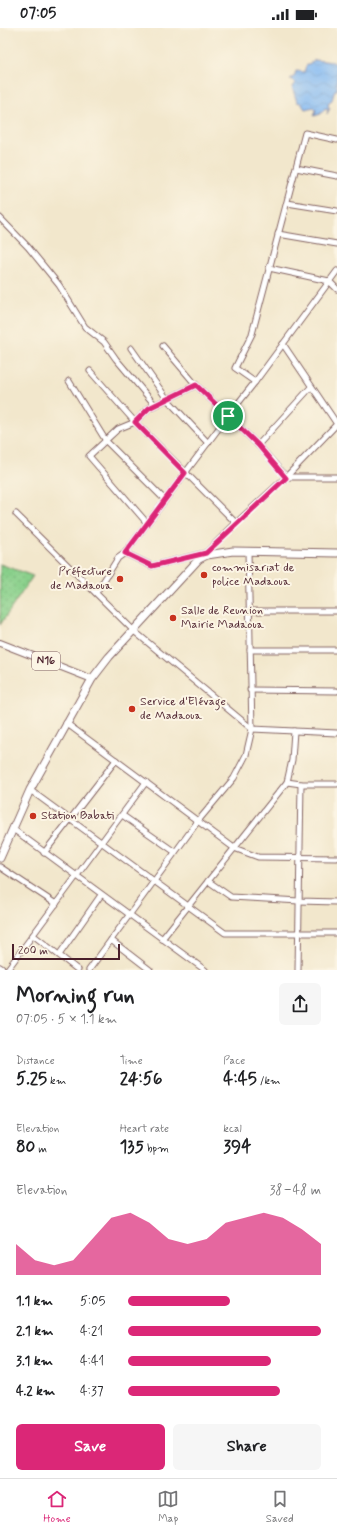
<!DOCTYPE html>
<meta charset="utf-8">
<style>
:root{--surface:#fff;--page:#f6f6f6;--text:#202124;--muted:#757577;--line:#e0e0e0;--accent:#db2777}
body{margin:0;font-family:Mynerve,sans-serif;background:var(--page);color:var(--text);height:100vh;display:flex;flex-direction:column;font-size:15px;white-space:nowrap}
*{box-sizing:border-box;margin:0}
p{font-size:13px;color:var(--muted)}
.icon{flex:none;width:22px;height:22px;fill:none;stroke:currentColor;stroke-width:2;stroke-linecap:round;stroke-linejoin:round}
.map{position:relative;height:942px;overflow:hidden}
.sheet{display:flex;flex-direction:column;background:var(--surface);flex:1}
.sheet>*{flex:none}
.scale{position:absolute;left:12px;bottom:10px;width:108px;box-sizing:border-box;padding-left:4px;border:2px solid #4a1f2b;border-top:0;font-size:11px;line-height:14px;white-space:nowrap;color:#4a1f2b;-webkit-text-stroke:3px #fcf5e5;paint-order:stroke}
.pin{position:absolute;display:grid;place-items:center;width:34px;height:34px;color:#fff;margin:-17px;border:2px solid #fff;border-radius:50%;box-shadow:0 1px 4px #0007}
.round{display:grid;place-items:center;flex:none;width:42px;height:42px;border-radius:6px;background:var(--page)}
.head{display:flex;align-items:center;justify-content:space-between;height:68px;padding:0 16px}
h1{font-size:22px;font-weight:800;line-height:30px}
.metrics{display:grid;grid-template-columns:repeat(3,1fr);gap:6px;height:68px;padding:4px 16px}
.metrics div{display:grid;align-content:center}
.metrics b{font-size:17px;font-weight:800}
.metrics small{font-size:11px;font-weight:400}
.metrics p{font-size:11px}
.chart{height:112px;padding:8px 16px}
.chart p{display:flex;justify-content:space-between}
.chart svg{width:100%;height:72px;margin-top:4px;fill:var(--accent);opacity:.7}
.action{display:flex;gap:8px;margin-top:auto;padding:8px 16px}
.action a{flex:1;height:46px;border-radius:6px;background:var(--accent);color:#fff;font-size:16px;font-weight:800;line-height:46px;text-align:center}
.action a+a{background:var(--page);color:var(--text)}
ul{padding:0 16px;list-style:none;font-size:13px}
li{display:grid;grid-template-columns:64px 48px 1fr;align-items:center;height:30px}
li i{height:10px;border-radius:5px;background:var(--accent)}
.status{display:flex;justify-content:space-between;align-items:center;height:28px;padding:0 20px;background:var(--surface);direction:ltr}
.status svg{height:11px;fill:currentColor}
.tabs{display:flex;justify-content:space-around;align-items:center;height:56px;border-top:1px solid var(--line);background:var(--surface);font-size:11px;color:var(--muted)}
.tabs a{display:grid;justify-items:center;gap:2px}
.tabs .selected{color:var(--accent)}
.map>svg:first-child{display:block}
</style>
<div class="status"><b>07:05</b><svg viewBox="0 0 49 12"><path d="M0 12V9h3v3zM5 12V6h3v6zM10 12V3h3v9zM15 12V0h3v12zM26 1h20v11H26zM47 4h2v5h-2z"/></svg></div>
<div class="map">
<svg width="337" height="942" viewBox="0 0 337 942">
<defs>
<pattern id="green-dots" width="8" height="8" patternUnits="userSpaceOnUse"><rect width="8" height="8" fill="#89d08b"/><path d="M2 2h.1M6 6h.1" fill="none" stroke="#78b278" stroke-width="1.8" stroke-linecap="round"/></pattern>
<pattern id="water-waves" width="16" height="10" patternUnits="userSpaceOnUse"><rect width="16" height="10" fill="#84baf3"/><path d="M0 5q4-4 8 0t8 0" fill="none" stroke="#749fd0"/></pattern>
</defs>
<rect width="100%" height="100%" fill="#fcf5e5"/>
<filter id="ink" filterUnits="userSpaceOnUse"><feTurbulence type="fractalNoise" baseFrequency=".025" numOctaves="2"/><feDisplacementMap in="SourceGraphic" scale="8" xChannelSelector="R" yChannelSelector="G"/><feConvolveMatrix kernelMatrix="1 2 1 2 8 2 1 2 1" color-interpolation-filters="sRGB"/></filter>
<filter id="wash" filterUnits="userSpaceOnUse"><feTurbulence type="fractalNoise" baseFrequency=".012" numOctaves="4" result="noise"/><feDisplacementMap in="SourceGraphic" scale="16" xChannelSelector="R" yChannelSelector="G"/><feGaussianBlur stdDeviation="0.9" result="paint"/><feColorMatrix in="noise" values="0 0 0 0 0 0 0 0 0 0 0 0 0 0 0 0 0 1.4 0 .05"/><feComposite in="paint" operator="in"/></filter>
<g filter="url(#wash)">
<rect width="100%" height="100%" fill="#f2e7cc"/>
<path fill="url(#green-dots)" stroke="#6a785b" d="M0,536L33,548L0,597Z"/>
<path fill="url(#water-waves)" stroke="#676c8f" d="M315,32L333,34L337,37V62H335L332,72L329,74L328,79L330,80L327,86L328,81L325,80L321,86L314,88L316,82L314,79L305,81L301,75L297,74L292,59L295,55L292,51H290L294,49L296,43L304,44L306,38Z"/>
</g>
<g filter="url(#ink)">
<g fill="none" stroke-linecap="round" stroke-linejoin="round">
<defs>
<g id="minor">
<path d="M296,140L337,148"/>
<path d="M287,175L337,183"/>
<path d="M0,190L28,219L59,257L85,299L104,314L116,331L155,377"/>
<path d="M278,206L337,216"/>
<path d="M269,240L329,253L337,261"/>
<path d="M283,316L337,396"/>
<path d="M163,318L196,357L258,417L286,449H337"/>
<path d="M131,320L167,371L208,415"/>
<path d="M90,343L135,394L236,495"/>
<path d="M69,353L106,413L165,472"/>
<path d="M255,354L235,340L252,306L305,105L337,112"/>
<path d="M258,417L311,359"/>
<path d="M16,486L134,603L252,701L337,705"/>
<path d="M147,495L89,428L118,401L135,394L149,380L196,357"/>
<path d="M125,525L152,538L205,525"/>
<path d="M204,527L236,495L286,449L337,396"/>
<path d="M96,565L118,530L125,525L228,388L255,354L337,243"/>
<path d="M249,583H337"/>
<path d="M250,622H337"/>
<path d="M250,662L337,663"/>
<path d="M66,695L234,820L258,829L337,830"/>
<path d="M287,754L301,756H337"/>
<path d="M30,762L225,905H337"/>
<path d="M122,787L175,824"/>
<path d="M13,801L205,942"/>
<path d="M44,825L116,732"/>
<path d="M0,839L56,876"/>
<path d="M208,853L231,869L299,873L337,874"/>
<path d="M33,907L78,942"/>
<path d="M162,911L287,754L292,732L294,703"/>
<path d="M111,912L150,942"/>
<path d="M59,927L101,867"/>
<path d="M0,939L4,942"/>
<path d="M7,942L146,754"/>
<path d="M89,942L198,793L234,750L246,727L252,701L248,524"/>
<path d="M298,942L301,756"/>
</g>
<path id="major" d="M0,615L92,651"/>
<path id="highway" d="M0,830L30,762L92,651L109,629L199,531L207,527L233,523L337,525"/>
</defs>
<use href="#minor" stroke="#856563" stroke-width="7"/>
<use href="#major" stroke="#856563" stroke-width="8"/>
<use href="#highway" stroke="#856563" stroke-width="9"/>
<use href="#minor" stroke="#fff" stroke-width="5"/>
<use href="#major" stroke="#fff" stroke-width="6"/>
<use href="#highway" stroke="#fff" stroke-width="7"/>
</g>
</g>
<g fill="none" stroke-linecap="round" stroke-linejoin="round" filter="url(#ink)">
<defs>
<path id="route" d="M196,357L258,417L286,450L206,525L152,538L125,525L185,445L135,394L149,380Z"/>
</defs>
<use href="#route" stroke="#fff" stroke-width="8"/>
<use href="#route" stroke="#db2777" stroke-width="5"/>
</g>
<g fill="#c8321e" stroke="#fcf5e5" stroke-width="1.5">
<circle cx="204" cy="547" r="4"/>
<circle cx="120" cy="551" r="4"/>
<circle cx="173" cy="590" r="4"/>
<circle cx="132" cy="681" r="4"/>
<circle cx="33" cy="788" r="4"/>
</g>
<g text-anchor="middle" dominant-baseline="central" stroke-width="4" stroke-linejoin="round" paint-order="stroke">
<rect fill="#fcf5e5" stroke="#7f5f63" stroke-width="1" x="32" y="624" width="28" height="18" rx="3"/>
<g font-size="11" font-weight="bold" fill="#4a1f2b">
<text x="46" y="633">N16</text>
</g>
<g font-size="12" fill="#4a1f2b" stroke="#fcf5e5" text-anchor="start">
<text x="212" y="540">commisariat de<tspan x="212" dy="14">police Madaoua</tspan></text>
<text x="112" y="544" text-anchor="end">Préfecture<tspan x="112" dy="14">de Madaoua</tspan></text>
<text x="181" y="583">Salle de Reunion<tspan x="181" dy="14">Mairie Madaoua</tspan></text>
<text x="140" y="674">Service d'Elévage<tspan x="140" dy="14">de Madaoua</tspan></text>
<text x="41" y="788">Station Babati</text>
</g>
</g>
</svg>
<div class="scale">200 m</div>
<div class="pin" style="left:228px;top:388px;background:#1e9e55"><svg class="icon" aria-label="arrive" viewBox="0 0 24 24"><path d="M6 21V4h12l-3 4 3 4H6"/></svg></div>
</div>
<section class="sheet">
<div class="head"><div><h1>Morning run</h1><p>07:05 · 5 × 1.1 km</p></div><a class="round"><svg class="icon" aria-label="share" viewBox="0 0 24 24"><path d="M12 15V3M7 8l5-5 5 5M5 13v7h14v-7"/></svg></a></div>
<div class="metrics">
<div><p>Distance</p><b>5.25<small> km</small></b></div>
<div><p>Time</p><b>24:56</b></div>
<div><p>Pace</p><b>4:45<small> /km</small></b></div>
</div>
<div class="metrics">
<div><p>Elevation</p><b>80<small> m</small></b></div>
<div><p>Heart rate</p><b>135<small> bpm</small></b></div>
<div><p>kcal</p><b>394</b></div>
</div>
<div class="chart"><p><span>Elevation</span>38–48 m</p>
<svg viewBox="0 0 160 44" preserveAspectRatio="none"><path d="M0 44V25L10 35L20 38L30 35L40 22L50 9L60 6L70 12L80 22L90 25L100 22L110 12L120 9L130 6L140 9L150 16L160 25V44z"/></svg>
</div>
<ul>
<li><b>1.1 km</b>5:05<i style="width:53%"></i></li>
<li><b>2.1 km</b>4:21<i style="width:100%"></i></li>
<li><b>3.1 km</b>4:41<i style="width:74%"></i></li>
<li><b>4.2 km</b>4:37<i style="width:79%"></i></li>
</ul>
<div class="action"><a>Save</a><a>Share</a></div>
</section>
<nav class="tabs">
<a class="selected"><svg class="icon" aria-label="home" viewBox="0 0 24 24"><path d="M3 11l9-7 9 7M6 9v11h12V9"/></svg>Home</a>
<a><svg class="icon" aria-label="map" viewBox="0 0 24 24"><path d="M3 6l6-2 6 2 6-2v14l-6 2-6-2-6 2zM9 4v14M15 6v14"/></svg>Map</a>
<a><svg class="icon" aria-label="saved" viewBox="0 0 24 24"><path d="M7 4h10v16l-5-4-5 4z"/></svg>Saved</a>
</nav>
